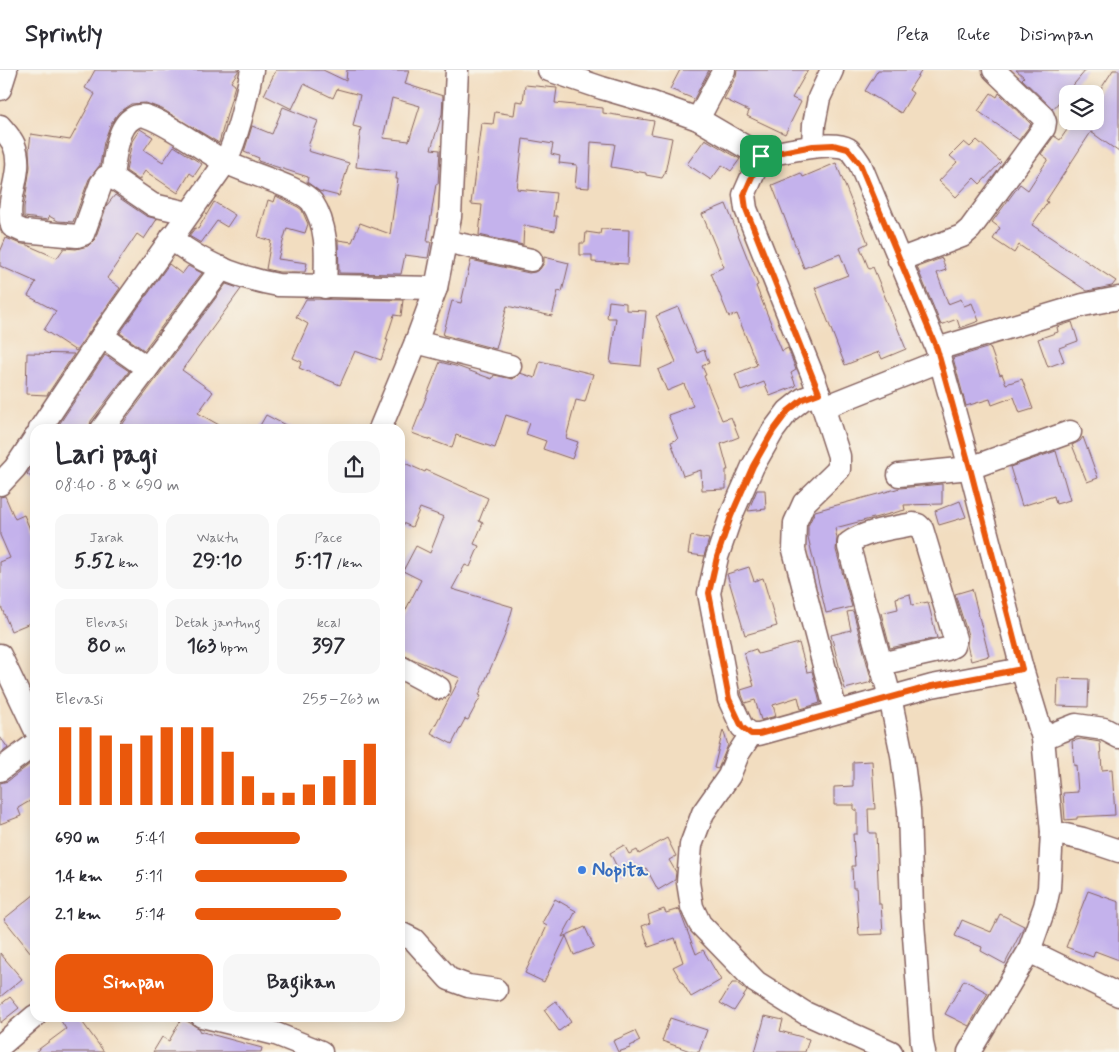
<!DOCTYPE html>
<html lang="id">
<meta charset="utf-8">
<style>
:root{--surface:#fff;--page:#f7f7f7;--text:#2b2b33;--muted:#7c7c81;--line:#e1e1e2;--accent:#ea580c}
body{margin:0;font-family:Mynerve,sans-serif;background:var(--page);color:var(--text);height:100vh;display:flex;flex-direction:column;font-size:19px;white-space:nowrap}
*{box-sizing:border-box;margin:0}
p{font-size:16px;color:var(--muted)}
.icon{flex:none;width:28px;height:28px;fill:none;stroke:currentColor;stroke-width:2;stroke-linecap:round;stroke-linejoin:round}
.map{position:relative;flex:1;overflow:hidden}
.side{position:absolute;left:30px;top:354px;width:375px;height:598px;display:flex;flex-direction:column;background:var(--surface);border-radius:15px;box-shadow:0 2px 12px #0003}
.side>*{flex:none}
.fabs{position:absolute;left:1059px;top:15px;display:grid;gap:10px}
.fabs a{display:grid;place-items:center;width:45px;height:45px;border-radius:10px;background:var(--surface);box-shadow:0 2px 12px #0003;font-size:25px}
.pin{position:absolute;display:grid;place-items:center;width:42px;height:42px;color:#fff;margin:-21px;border-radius:10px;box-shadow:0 2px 8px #0006}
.round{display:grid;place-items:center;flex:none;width:52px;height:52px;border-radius:15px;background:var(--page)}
.head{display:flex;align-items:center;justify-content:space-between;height:85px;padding:0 25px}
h1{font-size:28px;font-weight:700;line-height:38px}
.metrics{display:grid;grid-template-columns:repeat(3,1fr);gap:8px;height:85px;padding:5px 25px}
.metrics div{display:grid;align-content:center;border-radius:12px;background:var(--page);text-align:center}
.metrics b{font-size:21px;font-weight:700}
.metrics small{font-size:14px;font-weight:400}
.metrics p{font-size:14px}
.chart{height:140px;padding:10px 25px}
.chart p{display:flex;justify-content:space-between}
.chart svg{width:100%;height:90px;margin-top:5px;stroke:var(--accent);stroke-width:6}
.primary-button{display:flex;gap:10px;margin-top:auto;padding:10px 25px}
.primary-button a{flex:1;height:58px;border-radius:15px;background:var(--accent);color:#fff;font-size:20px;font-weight:700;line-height:58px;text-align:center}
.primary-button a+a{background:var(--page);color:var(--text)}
ul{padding:0 25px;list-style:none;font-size:16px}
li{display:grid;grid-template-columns:80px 60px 1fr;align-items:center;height:38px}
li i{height:12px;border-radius:6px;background:var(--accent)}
header{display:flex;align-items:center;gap:30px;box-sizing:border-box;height:70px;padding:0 25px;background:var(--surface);border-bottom:1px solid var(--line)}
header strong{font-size:24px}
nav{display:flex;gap:28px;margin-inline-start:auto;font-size:18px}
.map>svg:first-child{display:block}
</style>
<header>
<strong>Sprintly</strong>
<nav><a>Peta</a><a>Rute</a><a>Disimpan</a></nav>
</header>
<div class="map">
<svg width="1119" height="982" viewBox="0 0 1119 982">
<rect width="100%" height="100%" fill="#f7f3e8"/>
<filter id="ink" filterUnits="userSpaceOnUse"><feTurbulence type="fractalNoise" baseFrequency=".02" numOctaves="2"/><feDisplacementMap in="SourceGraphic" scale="10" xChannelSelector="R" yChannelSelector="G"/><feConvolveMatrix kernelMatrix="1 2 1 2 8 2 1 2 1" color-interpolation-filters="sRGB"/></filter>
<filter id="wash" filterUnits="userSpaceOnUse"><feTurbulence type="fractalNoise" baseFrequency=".0096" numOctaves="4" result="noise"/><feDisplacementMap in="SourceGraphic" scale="20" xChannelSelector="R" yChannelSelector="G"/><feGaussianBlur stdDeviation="1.12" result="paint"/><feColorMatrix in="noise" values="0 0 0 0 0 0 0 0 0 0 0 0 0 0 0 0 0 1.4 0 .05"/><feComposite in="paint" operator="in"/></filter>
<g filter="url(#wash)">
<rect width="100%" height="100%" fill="#f2ddc0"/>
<g id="blocks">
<g fill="#c4b2ec" fill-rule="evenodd">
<path d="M95,0H239L231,12L235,15L219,73L162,39L146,33L131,34L119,42L111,53L104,72L100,95L89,109L73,152L58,151L49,146L48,150L24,147V137L30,97L29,80L31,64L70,70L95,24L85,18Z"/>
<path d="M276,0H323L346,11L347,0H409L405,14L443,26L442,44L431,79L440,80L438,114H436L427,172H431L428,188L405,185L401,204L339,203L338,170L352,172L360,153L390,164L398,109H396L397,102L356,97L361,58L353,56L360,25L337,19L333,28L304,14L292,39L264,25ZM392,28L420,36L409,71L383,68Z"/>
<path d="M680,0H709L694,29L670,19Z"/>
<path d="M737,0H808L792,28L801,32L785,64L747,46L749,41L724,29L736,6Z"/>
<path d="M878,0H922L909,20L913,23L901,43L865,21Z"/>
<path d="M1016,0H1086L1053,39L1022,9L1024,7Z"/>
<path d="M1113,0H1119V82L1091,62L1046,131L1048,132L1032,155L1116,211L1112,216L1087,221L1019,175L1014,183L993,169L1000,158L992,152L1020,114L1028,120L1048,89L1041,84L1054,66L1060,70L1073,51H1095V28Z"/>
<path d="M525,15L557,18L555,33L603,38V43L654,51L651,64L672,68L665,103L662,108L646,105V103L611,97L615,74L591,72L589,118L575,117L577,95L559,93L560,86L551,84L553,74L523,69L517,119L556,123L553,146H557L555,161L524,155L523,175L479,165L482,135L471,134L481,53L493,54L495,42L514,45L516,31L523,32Z"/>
<path d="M991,23L997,27L999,23L1031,54L1019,70L978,41Z"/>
<path d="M283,37L318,51L308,76H310L308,81L349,93L339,126L319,121L307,112L308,107L258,91L259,88L244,82L252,56L272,64Z"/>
<path d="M140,59L153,67L144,80L163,92L174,76L202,94L194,106L190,103L178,123L145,101L139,110L126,101L132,71Z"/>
<path d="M705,69L740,89L731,101L722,95L711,110L687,94Z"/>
<path d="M977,70L1001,92L980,114L974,108L956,127L939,111L957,92L950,86L964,72L970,77Z"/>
<path d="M836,93L868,173L860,177L869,199L873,197L906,279L882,289L879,282L845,295L815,218L848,205L840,184L804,198L772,115L801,103L803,107Z"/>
<path d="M115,125L146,146L157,149L144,169L137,164L107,208L120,218L76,281L44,260L56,241L28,226L36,212L0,196V182L6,168L18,173L27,175L57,188L64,178L76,179L88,176L95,169L107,135Z"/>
<path d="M276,126L298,137L302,140L308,154L305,163L287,158L278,189L307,193L305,202H279L266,199L271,171L258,167L268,130L274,132Z"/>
<path d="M214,132L235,145L227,157L217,151L201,173L189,166L195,158L198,159Z"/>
<path d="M726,134L758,215L756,216L782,281L788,278L796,300L791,303L796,316L770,326L764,312L741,321L735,304L757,295L737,244L729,247L711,203L724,197L702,144Z"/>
<path d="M601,159L629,160L628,194L592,192V185H580V173H585L586,162L600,164Z"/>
<path d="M544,187L569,193L562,222L558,221L552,246L507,236L496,279L443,265L452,231L461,233L471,190L529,203L535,202L540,199L544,193Z"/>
<path d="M942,188L946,200L937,203L948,234L961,229L964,236L972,233L979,251L960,258L957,249L941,255L917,197Z"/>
<path d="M169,194L182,204L188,196L202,203L144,280L120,263Z"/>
<path d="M226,214L241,219L182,300L213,322L198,343L226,359H119Z"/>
<path d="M306,229L403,230L401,246L394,245L386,270H388L381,290L355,281L340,315L299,298L302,292L293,288L308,254L296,247Z"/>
<path d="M609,231L626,233V240L646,241L641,296L610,293L616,248H607Z"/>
<path d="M678,237L697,283L704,280L709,293L702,296L706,305L704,306L722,350L731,347L739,367L721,374L728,400H726V419L702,420L701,400L683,406L671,372L678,369L668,345L693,336L684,314L667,321L658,300L676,292L656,246Z"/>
<path d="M1072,252L1078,271L1059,278L1064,291L1048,297L1038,269L1058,262L1057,257Z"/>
<path d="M990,277L1000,305L1002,304L1006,314L1022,309L1033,339L1020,343L1014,327L992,335L990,329L966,336L953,288Z"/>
<path d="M27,283L74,284L47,325L26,324Z"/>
<path d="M105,285L129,301L91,351L89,359H56Z"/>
<path d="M540,291L593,304L585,332L576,330L566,368L578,372L572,389L543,379L546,371L526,364L530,353L506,345L495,378L456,365L452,378L412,363L440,292L459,297L492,309L494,305L513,309L520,303L535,308Z"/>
<path d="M266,345L293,359H258Z"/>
<path d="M1083,367L1098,408L1087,412L1072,375L1080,371Z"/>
<path d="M1056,381L1070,430L1056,434L1054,426L1022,436L1010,397Z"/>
<path d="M400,391L425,402L426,400L488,428L479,451L483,453L474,474L479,476L470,497L465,495L452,519L513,537L505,565L479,625L481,626L468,650L465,649L452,674L431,663L460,608L400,584V551L421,510L403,501L416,476L430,483L444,447L420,438L412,457L400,452Z"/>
<path d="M35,392V410L27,404Z"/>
<path d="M942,414V434L904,435L905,440L835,458L837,468L836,480L852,537L826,543L808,467V456L815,441L900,418Z"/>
<path d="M757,420H765L766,439L748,441Z"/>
<path d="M5,426L15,449L24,445L35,471V551L11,561L0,534V492L10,488L0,465V427Z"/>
<path d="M960,431L966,447L939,455L935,441Z"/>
<path d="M691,466L709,469L704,486L688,484Z"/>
<path d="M749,497L754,511L763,508L777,556L745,565L727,504Z"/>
<path d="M972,519L989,586L971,591L967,575L968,565L955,524Z"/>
<path d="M910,524L912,535L928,532L937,568L890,578L881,543L898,539L896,528Z"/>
<path d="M853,541L872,612L845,619L831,565L851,560L847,542Z"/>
<path d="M799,573L807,602L812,601L820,633L801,639L798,627L773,635L776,646L761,650L755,630L745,633L742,625L741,620L754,616L744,583L756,579L758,584Z"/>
<path d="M1058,608L1089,609L1088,637L1057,636Z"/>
<path d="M723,660L728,675L718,699L714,698Z"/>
<path d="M0,667L8,678L0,684Z"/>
<path d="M1081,669L1100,672L1102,700L1112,699L1115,745L1077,747V749L1065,750L1063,723L1078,722L1076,695L1074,696L1072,671Z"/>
<path d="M35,690V728L18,738L21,746L0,754V713L8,711Z"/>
<path d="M872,691L875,739H868L869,763H876L879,834H881L883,864L859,865L856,818H853L852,796H855L853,764H857V740H854V735H834V717L853,716V692Z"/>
<path d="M667,768L676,786L669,790L676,802L675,810L658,820L646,798L640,801L637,796L621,805L610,783L624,775L629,784L637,780L639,784Z"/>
<path d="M1088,821L1119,832V890L1095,881L1093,887L1066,877Z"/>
<path d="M35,824V888L4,849Z"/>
<path d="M555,829L576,841L562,867L585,857L594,877L574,885L566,866L544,912L525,903L547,856L542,853Z"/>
<path d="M664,839L666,843L679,839L696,884L703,880L721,910L691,927L673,897L683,892L675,868L649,877L642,856L650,853L648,845Z"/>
<path d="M1000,844L1024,856L1005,894L981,881L982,877L955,866L962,850L991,862Z"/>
<path d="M0,883L22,909L0,927Z"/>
<path d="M964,910L988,923L969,956L945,944Z"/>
<path d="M732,913H737L747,921L734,941L720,933Z"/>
<path d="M10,927L19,938L0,953V935Z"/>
<path d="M556,931L571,952L559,961L544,940Z"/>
<path d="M58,946H78L104,982H35L66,959Z"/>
<path d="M765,946L783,950L780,961L809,969L805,982H755Z"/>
<path d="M182,948L200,959L199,961L262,978L261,982H153L162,967L169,971Z"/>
<path d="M670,948L707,960L699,982H693L662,971Z"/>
<path d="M635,961L640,971L630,976V978L618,982L613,971Z"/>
</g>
</g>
</g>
<g filter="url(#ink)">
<use href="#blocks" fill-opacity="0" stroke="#85625f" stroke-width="1"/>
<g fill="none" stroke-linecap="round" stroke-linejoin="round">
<defs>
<g id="minor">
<path d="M549,0L602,18L653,33L698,49L761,86C781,83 831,69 848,79C852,81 857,90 860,94L937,279L970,398L1022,599"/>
<path d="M0,19L6,0"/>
<path d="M698,49L724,0"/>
<path d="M0,56C5,62 11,68 14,75C25,102 4,129 12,156L23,161L77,166L83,164L101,114L106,107H112L153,135L188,143"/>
<path d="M813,76L814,54L819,28L832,0"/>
<path d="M761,86L744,125L746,139L814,309L839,386V399L804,433L795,453L794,480L836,642"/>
<path d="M112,107C114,91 117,56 133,48C137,45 143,45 148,47C172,56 197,76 220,89C240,102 300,116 312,132C329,158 326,187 325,217"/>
<path d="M171,168C201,193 240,208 278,215L436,218"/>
<path d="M445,171L531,190"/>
<path d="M899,190L962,166L970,159L1044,58L1045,52L1043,47L994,0"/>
<path d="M102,266L147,298"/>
<path d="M416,272L510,296"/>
<path d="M937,279L1083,235L1119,228"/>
<path d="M819,323L803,329L788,341L773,361L753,396L731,446L717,487L709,523L729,629L742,657L751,664H759L932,616L1022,599L1043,668L1052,762L1049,818L1045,836L1029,881L969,982"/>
<path d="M824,337L940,291"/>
<path d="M40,359L102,266L225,93C239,63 245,32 252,0"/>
<path d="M102,359L222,198"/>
<path d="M380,359L416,272L436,218L450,147L457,0"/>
<path d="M899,405L970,398L1070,362"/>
<path d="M0,414L15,398L35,368"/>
<path d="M0,585L35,659"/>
<path d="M880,594L947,579L953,576L955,569L922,459L918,455L913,454C894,458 865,461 849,473V477L890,627L902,685L909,740L912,839L922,973L924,982"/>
<path d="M400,597L439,618"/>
<path d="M751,664L738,684L729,706L703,743L691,775L688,812L692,837L700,854L756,912L805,943L891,982"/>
<path d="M1043,668L1076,655L1104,659L1119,667"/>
<path d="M0,700L35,674"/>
<path d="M1052,762L1083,769L1119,781"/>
<path d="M400,863L414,870L449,909L468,916L496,920"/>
<path d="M1029,881L1119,925"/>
<path d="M202,946L276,964L321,982"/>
<path d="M0,976L35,946"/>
</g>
</defs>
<use href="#minor" stroke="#85625f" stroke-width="25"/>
<use href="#minor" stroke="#fff" stroke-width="22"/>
</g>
</g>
<g fill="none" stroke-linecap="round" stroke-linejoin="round" filter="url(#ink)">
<defs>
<path id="route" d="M833,75L848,79L860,94L937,279L970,398L1022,599L932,616L759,664H751L742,657L729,629L709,523L717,487L731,446L753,396L773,361L788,341L803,329L819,323L746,139L744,125L761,86L813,76Z"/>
</defs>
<use href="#route" stroke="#fff" stroke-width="10"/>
<use href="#route" stroke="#ea580c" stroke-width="6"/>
</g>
<circle fill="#3f7fe0" stroke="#f7f3e8" stroke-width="2" cx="582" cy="800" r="5"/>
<g text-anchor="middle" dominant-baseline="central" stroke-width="4" stroke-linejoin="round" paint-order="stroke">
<g font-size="20" font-weight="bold" fill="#366cbe" stroke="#f7f3e8" text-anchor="start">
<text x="592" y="800">Nopita</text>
</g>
</g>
</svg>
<div class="fabs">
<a><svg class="icon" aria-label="layers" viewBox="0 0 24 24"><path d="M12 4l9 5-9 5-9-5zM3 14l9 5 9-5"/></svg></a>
</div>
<div class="pin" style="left:761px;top:86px;background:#1e9e55"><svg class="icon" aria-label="arrive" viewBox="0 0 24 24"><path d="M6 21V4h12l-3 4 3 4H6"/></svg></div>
<section class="side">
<div class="head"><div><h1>Lari pagi</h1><p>08:40 · 8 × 690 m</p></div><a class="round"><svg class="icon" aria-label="share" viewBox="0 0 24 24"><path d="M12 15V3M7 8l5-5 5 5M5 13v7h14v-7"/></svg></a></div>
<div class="metrics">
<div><p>Jarak</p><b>5.52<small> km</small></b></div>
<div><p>Waktu</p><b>29:10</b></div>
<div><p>Pace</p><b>5:17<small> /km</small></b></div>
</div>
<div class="metrics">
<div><p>Elevasi</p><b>80<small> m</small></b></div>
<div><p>Detak jantung</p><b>163<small> bpm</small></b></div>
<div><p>kcal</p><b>397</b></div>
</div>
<div class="chart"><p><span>Elevasi</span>255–263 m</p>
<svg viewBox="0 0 160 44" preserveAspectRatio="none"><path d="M5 44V6M15 44V6M25 44V10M35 44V14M45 44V10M55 44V6M65 44V6M75 44V6M85 44V18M95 44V30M105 44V38M115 44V38M125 44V34M135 44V30M145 44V22M155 44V14"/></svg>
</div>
<ul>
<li><b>690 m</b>5:41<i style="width:57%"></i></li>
<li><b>1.4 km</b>5:11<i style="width:82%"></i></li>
<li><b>2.1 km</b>5:14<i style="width:79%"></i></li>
</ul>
<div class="primary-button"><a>Simpan</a><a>Bagikan</a></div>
</section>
</div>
